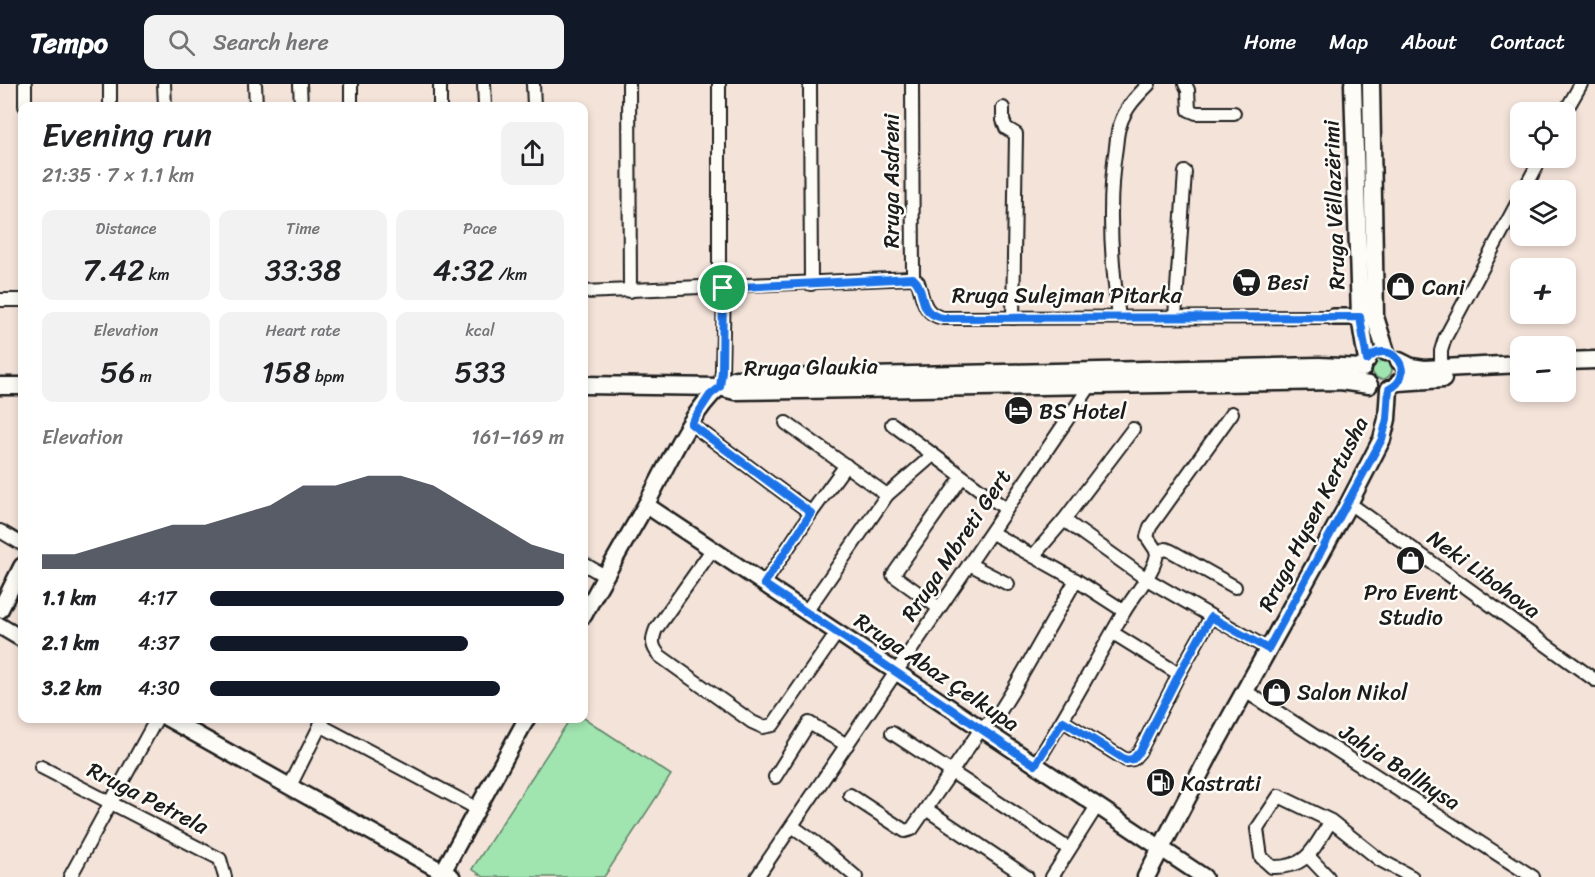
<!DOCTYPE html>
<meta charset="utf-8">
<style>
:root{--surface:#fff;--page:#f2f2f2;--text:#202124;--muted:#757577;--accent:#111827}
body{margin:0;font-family:Sriracha,sans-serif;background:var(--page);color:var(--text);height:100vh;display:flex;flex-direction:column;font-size:22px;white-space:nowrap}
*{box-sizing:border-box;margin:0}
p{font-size:20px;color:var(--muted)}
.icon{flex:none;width:33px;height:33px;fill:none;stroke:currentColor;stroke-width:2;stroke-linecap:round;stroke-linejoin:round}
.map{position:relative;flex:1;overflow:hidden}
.side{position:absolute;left:18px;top:18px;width:570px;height:621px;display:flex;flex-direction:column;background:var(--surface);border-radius:12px;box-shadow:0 3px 9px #0003}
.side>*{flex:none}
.buttons{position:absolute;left:1510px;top:18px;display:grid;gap:12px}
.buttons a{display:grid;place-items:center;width:66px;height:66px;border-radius:12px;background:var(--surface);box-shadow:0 3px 9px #0003;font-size:30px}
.pin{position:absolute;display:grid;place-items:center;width:51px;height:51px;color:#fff;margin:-26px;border:3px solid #fff;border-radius:50%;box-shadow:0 2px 6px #0007}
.round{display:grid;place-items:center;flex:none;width:63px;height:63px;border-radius:12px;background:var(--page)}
.summary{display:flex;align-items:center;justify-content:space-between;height:102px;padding:0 24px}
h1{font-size:33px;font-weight:600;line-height:45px}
.stats{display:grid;grid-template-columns:repeat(3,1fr);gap:9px;height:102px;padding:6px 24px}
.stats div{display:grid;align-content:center;border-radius:12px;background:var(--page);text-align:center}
.stats b{font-size:30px;font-weight:600}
.stats small{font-size:16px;font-weight:400}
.stats p{font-size:16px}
.chart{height:168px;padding:12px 24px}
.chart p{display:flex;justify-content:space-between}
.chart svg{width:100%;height:108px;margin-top:6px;fill:var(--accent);opacity:.7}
ul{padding:0 24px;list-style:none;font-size:20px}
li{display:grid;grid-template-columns:96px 72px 1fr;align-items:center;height:45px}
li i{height:15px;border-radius:8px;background:var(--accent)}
header{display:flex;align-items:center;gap:36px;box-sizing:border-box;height:84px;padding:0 30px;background:var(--accent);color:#fff}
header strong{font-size:28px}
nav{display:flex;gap:33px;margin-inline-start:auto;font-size:21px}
.search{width:420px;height:54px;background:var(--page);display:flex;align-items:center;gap:15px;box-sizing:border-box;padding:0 21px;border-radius:12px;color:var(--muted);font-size:22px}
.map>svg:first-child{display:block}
</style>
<header>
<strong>Tempo</strong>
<div class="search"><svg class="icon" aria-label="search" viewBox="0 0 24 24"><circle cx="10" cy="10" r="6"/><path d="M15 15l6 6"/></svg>Search here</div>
<nav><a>Home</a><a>Map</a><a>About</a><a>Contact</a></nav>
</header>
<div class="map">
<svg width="1595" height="793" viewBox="0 0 1595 793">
<defs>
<pattern id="grass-tufts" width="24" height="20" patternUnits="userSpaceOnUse" patternTransform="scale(1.5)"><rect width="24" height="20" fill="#a0e4af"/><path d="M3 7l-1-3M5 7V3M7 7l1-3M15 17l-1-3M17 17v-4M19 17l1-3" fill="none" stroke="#89c396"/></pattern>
</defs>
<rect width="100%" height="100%" fill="#f4e3d9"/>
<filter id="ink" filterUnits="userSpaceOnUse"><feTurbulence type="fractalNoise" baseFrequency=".0167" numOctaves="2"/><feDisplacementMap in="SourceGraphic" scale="12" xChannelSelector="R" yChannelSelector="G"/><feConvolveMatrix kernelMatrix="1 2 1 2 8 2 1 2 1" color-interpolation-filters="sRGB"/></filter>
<g filter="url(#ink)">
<circle fill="url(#grass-tufts)" stroke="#5e8066" stroke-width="1.5" cx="1382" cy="285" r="10"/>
<path fill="#a0e4af" stroke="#5e8066" stroke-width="1.5" d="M584,634L671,691L604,793H484L472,785L570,635Z"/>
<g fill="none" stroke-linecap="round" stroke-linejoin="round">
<defs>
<g id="minor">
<path d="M110,0V22"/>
<path d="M164,0L165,22"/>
<path d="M255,0L256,22"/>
<path d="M300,0L301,22"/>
<path d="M440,0V22"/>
<path d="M484,0L485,22"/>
<path d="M533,0L534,22"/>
<path d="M629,0L630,207"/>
<path d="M810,0L811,200"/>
<path d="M912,0L913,194"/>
<path d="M1185,0L1188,6L1189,26L1196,29H1234"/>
<path d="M25,22V0"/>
<path d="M351,22V0"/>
<path d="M1003,24V36L1006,44L1016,50L1013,234"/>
<path d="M1565,28L1581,0"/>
<path d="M1524,106L1541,74"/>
<path d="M719,204V0"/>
<path d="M584,208L913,194L918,198C923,214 923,230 943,234L1333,233"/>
<path d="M0,216H22"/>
<path d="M1119,233C1111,178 1107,119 1116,63C1117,56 1117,48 1120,41C1125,24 1137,12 1149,0"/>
<path d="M1175,233L1185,88"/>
<path d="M1441,285V267L1445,254L1521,112"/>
<path d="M720,303L722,287L724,204"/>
<path d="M786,339L887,411"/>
<path d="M691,340L811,429"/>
<path d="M892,340L1006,425"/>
<path d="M1349,419L1595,596"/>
<path d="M1064,436L1145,494L1268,565"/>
<path d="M0,447L22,460"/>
<path d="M992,449L1076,496L1124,527"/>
<path d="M712,466L656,545C651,557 652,563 660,572L752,638L763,643L773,641L837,549"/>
<path d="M1157,468L1166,465L1171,467L1235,503"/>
<path d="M1033,472L1064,436L1133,345"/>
<path d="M584,480L605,492"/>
<path d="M969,480L1008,500"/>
<path d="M764,500L811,429L846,381"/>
<path d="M939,524L893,491L962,393"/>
<path d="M806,528L887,411L933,371"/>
<path d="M1113,549L1179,590"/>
<path d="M1245,607L1533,793"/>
<path d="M1063,637L1126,676L1133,675L1140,667L1179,590L1211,533"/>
<path d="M320,641L478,725"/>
<path d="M892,649L1069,765"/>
<path d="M1035,681C1067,631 1094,579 1124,528C1133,512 1157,485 1157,468L1147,453L1150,443L1232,329"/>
<path d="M41,683L220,775L225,793"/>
<path d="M775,693L809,639L847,661"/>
<path d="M290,702L323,636"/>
<path d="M850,711L905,747L912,745L981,645L997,632L1012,608L1076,496"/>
<path d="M926,725L1027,793"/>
<path d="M1331,737C1313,764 1309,784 1272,783L1261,773L1257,745L1279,712L1331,737L1380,776L1412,793"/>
<path d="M792,742L816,759L856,793"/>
<path d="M1308,772L1328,793"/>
<path d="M70,793L157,634"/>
<path d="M757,793L1090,302"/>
<path d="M1052,793L1097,722"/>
</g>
<g id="tertiary">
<path d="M1333,233H1360"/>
<path d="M646,421L1204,793"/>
<path d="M0,526L22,482"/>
<path d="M584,531C604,493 626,456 647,419C666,384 690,328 720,303"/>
<path d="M0,542L22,555"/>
<path d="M167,634L452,793"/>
<path d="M440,793L527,634"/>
</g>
<g id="secondary">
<path d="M1353,0L1360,233L1367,276"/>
<path d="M1371,0L1375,233L1386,268"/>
<path d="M1399,277L1411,283L1424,285L1521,280"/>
<path d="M1566,277L1595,276"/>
<path d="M1399,298L1443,295"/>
<path d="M584,301L720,303L735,307L1340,297L1369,301"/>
<path d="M0,302H22"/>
<path d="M720,303L736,295L1319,282L1363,284"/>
<path d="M1146,793L1210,670L1349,419L1382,355L1387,335L1389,305"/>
</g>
</defs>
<use href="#minor" stroke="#1c1c1c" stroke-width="16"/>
<use href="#tertiary" stroke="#1c1c1c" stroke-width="20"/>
<use href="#secondary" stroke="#1c1c1c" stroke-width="21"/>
<use href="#minor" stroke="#fdfcf7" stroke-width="12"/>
<use href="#tertiary" stroke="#fdfcf7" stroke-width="15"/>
<use href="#secondary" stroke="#fdfcf7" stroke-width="16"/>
</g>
</g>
<g fill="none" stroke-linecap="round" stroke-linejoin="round" filter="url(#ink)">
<defs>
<path id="route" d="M913,194C928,207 915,229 943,234L1360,233L1367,276C1390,251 1419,291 1389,305L1387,335L1382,355L1268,565L1211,533L1179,590L1140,667L1133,675L1126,676L1063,637L1035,681L764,500L811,429L691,340L710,311L720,303L722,287L723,204Z"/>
</defs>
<use href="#route" stroke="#fff" stroke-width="12"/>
<use href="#route" stroke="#1a73e8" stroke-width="8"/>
</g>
<defs>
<symbol id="supermarket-disc" viewBox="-11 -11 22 22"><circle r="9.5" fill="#1c1c1c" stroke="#fdfcf7"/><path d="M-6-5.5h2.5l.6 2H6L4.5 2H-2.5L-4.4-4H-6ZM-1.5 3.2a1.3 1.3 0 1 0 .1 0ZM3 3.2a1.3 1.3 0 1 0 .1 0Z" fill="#fff"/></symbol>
<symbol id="shop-disc" viewBox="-11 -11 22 22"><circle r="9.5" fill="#1c1c1c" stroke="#fdfcf7"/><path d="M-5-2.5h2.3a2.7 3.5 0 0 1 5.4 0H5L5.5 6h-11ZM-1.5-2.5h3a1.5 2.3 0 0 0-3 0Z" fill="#fff"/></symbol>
<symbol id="hotel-disc" viewBox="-11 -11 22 22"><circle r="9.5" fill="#1c1c1c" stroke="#fdfcf7"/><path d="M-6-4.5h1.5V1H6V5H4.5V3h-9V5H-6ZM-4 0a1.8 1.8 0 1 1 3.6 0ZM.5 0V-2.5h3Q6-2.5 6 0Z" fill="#fff"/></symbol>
<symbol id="fuel-disc" viewBox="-11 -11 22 22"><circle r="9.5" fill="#1c1c1c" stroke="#fdfcf7"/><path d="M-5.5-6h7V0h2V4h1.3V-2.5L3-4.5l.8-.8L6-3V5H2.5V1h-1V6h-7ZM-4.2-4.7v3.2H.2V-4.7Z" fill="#fff"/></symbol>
</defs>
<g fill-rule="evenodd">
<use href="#supermarket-disc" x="1230" y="182" width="33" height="33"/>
<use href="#shop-disc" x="1384" y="186" width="33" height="33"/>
<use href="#hotel-disc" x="1002" y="310" width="33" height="33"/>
<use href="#shop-disc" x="1394" y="460" width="33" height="33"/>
<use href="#shop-disc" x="1260" y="592" width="33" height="33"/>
<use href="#fuel-disc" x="1144" y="682" width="33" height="33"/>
</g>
<g text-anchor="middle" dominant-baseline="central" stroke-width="5" stroke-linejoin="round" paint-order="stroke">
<g font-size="22" fill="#1c1c1c" stroke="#fdfcf7">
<text transform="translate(891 97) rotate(-90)">Rruga Asdreni</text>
<text transform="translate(1334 121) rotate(-92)">Rruga Vëllazërimi</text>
<text x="1067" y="211">Rruga Sulejman Pitarka</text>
<text transform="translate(811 283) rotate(-1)">Rruga Glaukia</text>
<text transform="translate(1313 430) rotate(-63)">Rruga Hysen Kertusha</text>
<text transform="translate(956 461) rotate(-56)">Rruga Mbreti Gert</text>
<text transform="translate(1484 490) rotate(36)">Neki Libohova</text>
<text transform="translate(937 588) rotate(34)">Rruga Abaz Çelkupa</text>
<text transform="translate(1400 683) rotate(33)">Jahja Ballhysa</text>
<text transform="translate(148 714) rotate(27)">Rruga Petrela</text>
</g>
<g font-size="22" fill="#1c1c1c" stroke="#fdfcf7" text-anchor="start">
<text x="1267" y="198">Besi</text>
<text x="1422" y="203">Cani</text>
<text x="1039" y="327">BS Hotel</text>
<text x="1411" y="508" text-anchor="middle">Pro Event<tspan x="1411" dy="25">Studio</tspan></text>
<text x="1297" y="608">Salon Nikol</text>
<text x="1181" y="699">Kastrati</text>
</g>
</g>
</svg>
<div class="buttons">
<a><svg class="icon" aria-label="locate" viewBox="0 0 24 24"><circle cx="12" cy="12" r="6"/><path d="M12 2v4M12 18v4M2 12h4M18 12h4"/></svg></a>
<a><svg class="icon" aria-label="layers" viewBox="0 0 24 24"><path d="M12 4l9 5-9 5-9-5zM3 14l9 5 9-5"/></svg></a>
<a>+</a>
<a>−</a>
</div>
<div class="pin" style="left:723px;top:204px;background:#1e9e55"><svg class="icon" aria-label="arrive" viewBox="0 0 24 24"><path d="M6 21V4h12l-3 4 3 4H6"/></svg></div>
<section class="side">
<div class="summary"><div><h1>Evening run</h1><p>21:35 · 7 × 1.1 km</p></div><a class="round"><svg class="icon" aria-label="share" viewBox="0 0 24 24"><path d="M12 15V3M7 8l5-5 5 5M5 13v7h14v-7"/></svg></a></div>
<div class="stats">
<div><p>Distance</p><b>7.42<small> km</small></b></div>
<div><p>Time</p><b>33:38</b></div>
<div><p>Pace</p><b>4:32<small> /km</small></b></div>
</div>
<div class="stats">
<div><p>Elevation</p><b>56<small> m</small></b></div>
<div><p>Heart rate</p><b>158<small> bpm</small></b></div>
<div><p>kcal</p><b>533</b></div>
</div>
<div class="chart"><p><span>Elevation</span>161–169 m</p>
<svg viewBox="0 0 160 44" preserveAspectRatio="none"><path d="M0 44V38L10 38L20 34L30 30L40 26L50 26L60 22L70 18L80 10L90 10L100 6L110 6L120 10L130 18L140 26L150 34L160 38V44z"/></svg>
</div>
<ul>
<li><b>1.1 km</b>4:17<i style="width:100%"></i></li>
<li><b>2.1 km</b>4:37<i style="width:73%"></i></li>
<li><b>3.2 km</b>4:30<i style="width:82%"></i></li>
</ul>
</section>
</div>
